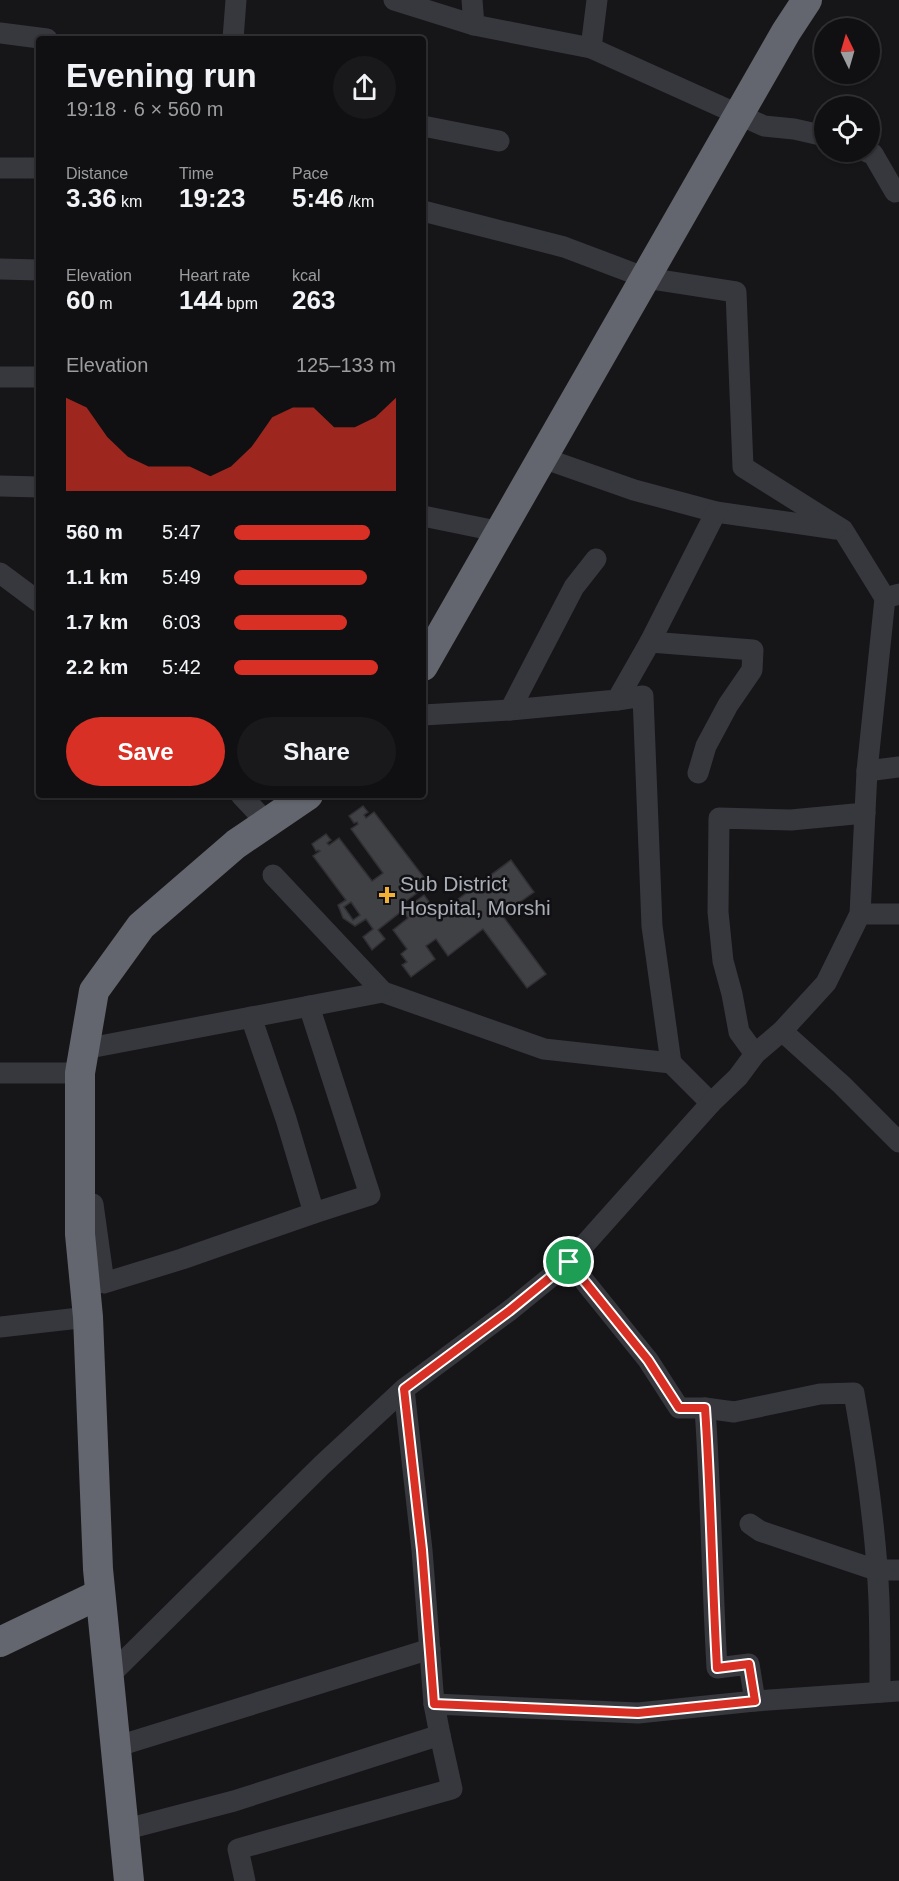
<!DOCTYPE html>
<meta charset="utf-8">
<style>
:root{--surface:#101012;--page:#19191b;--text:#f1f3f6;--muted:#9c9d9f;--line:#303032;--accent:#d93025}
body{margin:0;font-family:Helvetica,sans-serif;background:var(--page);color:var(--text);height:100vh;display:flex;flex-direction:column;font-size:22px;white-space:nowrap}
*{box-sizing:border-box;margin:0}
p{font-size:20px;color:var(--muted)}
.icon{flex:none;width:33px;height:33px;fill:none;stroke:currentColor;stroke-width:2;stroke-linecap:round;stroke-linejoin:round}
.map{position:relative;flex:1;overflow:hidden}
.panel{position:absolute;left:36px;top:36px;width:390px;height:762px;display:flex;flex-direction:column;background:var(--surface);border-radius:6px;box-shadow:0 2px 4px #0004,0 0 0 2px var(--line)}
.panel>*{flex:none}
.needle{width:39px;rotate:355deg}
.controls{position:absolute;left:814px;top:18px;display:grid;gap:12px}
.controls a{display:grid;place-items:center;width:66px;height:66px;border-radius:50%;background:var(--surface);box-shadow:0 2px 4px #0004,0 0 0 2px var(--line);font-size:30px}
.pin{position:absolute;display:grid;place-items:center;width:51px;height:51px;color:#fff;margin:-26px;border:3px solid #fff;border-radius:50%;box-shadow:0 2px 6px #0007}
.round{display:grid;place-items:center;flex:none;width:63px;height:63px;border-radius:32px;background:var(--page)}
.summary{display:flex;align-items:center;justify-content:space-between;height:102px;padding:0 30px}
h1{font-size:33px;font-weight:600;line-height:45px}
.metrics{display:grid;grid-template-columns:repeat(3,1fr);gap:9px;height:102px;padding:6px 30px}
.metrics div{display:grid;align-content:center}
.metrics b{font-size:26px;font-weight:600}
.metrics small{font-size:16px;font-weight:400}
.metrics p{font-size:16px}
.chart{height:168px;padding:12px 30px}
.chart p{display:flex;justify-content:space-between}
.chart svg{width:100%;height:108px;margin-top:6px;fill:var(--accent);opacity:.7}
.primary-button{display:flex;gap:12px;margin-top:auto;padding:12px 30px}
.primary-button a{flex:1;height:69px;border-radius:36px;background:var(--accent);color:#fff;font-size:24px;font-weight:600;line-height:69px;text-align:center}
.primary-button a+a{background:var(--page);color:var(--text)}
ul{padding:0 30px;list-style:none;font-size:20px}
li{display:grid;grid-template-columns:96px 72px 1fr;align-items:center;height:45px}
li i{height:15px;border-radius:8px;background:var(--accent)}
.map>svg:first-child{display:block}
</style>
<div class="map">
<svg width="899" height="1881" viewBox="0 0 899 1881">
<rect width="100%" height="100%" fill="#161618"/>
<path fill="#404145" stroke="#303034" stroke-width="1.5" fill-rule="evenodd" d="M363,806L368,812L364,815L366,818L374,812L429,884L405,902L408,907L424,895L438,914L511,860L534,892L502,915L546,974L527,988L483,929L448,956L436,939L426,946L435,959L411,977L402,965L407,962L401,954L407,949L393,930L408,918L402,911L378,930L385,939L372,950L363,937L373,929L366,919L355,926L343,918L338,905L346,900L313,856L320,851L318,850L316,851L312,844L326,834L331,840L327,843L329,845L339,838L372,881L383,873L351,829L358,824L357,822L354,823L349,816ZM351,902L360,915L353,920L344,907Z"/>
<g fill="none" stroke-linecap="round" stroke-linejoin="round">
<g stroke="#37383d" stroke-width="21">
<path d="M394,0L474,25L591,48"/>
<path d="M472,0L474,25"/>
<path d="M597,0L591,48L764,126L794,129L825,136"/>
<path d="M0,33L47,39"/>
<path d="M233,39L236,0"/>
<path d="M423,126L499,141"/>
<path d="M867,152L873,154L895,192"/>
<path d="M0,168H39"/>
<path d="M423,211L564,247L646,278L736,292L743,467L843,530L885,598"/>
<path d="M0,269L39,270"/>
<path d="M0,377H39"/>
<path d="M543,458L634,490L716,512L836,529"/>
<path d="M0,486L39,487"/>
<path d="M423,516L501,532"/>
<path d="M596,559L574,587L510,710L617,700L650,642L716,512"/>
<path d="M0,573L39,602"/>
<path d="M650,642L753,650L752,670L728,705L706,746L698,773"/>
<path d="M617,700L643,696L652,926L671,1063"/>
<path d="M423,715L510,710"/>
<path d="M867,771L899,767"/>
<path d="M241,795L267,823"/>
<path d="M273,875L383,992L544,1049L671,1063L711,1103"/>
<path d="M860,914H899"/>
<path d="M251,1017L286,1119L314,1213L370,1195L309,1006"/>
<path d="M782,1031L842,1085L899,1142"/>
<path d="M84,1049L383,992"/>
<path d="M755,1054L739,1032L732,994L723,961L718,912L719,818L791,820L865,813"/>
<path d="M0,1073H80"/>
<path d="M83,1203L93,1204L104,1283L182,1259L314,1213"/>
<path d="M569,1262L648,1360L679,1408H705L734,1412L820,1394L854,1393C866,1461 876,1531 879,1600C880,1631 880,1662 880,1692"/>
<path d="M0,1327L88,1317"/>
<path d="M404,1389L422,1550L434,1704"/>
<path d="M705,1408C711,1495 712,1581 717,1668L749,1664L755,1701"/>
<path d="M750,1524L760,1531L876,1570H899"/>
<path d="M108,1677L322,1465L404,1389L509,1311L569,1262L711,1103L738,1077L755,1054L782,1031L826,983L860,914L867,771L885,598L899,594"/>
<path d="M115,1747L430,1649"/>
<path d="M123,1830L234,1801L440,1735L434,1704L638,1713L755,1701L899,1691"/>
<path d="M245,1881L238,1849L452,1789L440,1735"/>
</g>
<g stroke="#63666e" stroke-width="30">
<path d="M423,666L786,32L807,0"/>
<path d="M0,1642L100,1594"/>
<path d="M129,1881L98,1569L88,1317L80,1234V1073L94,991L141,926L236,844L308,795"/>
</g>
</g>
<g fill="none" stroke-linecap="round" stroke-linejoin="round">
<defs>
<path id="route" d="M569,1262L648,1360L679,1408H705C711,1495 712,1581 717,1668L749,1664L755,1701L638,1713L434,1704L422,1550L404,1389L509,1311Z"/>
</defs>
<use href="#route" stroke="#fff" stroke-width="12"/>
<use href="#route" stroke="#d93025" stroke-width="8"/>
</g>
<path fill="#f2b134" stroke="#111113" stroke-width="2" d="M384 886h6v6h6v6h-6v6h-6v-6h-6v-6h6z"/>
<g text-anchor="middle" dominant-baseline="central" stroke-width="5" stroke-linejoin="round" paint-order="stroke">
<g font-size="21" fill="#a8adb8" stroke="#111113" text-anchor="start">
<text x="400" y="883">Sub District<tspan x="400" dy="24">Hospital, Morshi</tspan></text>
</g>
</g>
</svg>
<div class="controls">
<a><svg class="needle" viewBox="-14 -14 28 28"><path d="M0-13l5 13h-10z" fill="#e53935"/><path d="M0 13l5-13h-10z" fill="#9c9d9f"/></svg></a>
<a><svg class="icon" aria-label="locate" viewBox="0 0 24 24"><circle cx="12" cy="12" r="6"/><path d="M12 2v4M12 18v4M2 12h4M18 12h4"/></svg></a>
</div>
<div class="pin" style="left:569px;top:1262px;background:#1e9e55"><svg class="icon" aria-label="arrive" viewBox="0 0 24 24"><path d="M6 21V4h12l-3 4 3 4H6"/></svg></div>
<section class="panel">
<div class="summary"><div><h1>Evening run</h1><p>19:18 · 6 × 560 m</p></div><a class="round"><svg class="icon" aria-label="share" viewBox="0 0 24 24"><path d="M12 15V3M7 8l5-5 5 5M5 13v7h14v-7"/></svg></a></div>
<div class="metrics">
<div><p>Distance</p><b>3.36<small> km</small></b></div>
<div><p>Time</p><b>19:23</b></div>
<div><p>Pace</p><b>5:46<small> /km</small></b></div>
</div>
<div class="metrics">
<div><p>Elevation</p><b>60<small> m</small></b></div>
<div><p>Heart rate</p><b>144<small> bpm</small></b></div>
<div><p>kcal</p><b>263</b></div>
</div>
<div class="chart"><p><span>Elevation</span>125–133 m</p>
<svg viewBox="0 0 160 44" preserveAspectRatio="none"><path d="M0 44V6L10 10L20 22L30 30L40 34L50 34L60 34L70 38L80 34L90 26L100 14L110 10L120 10L130 18L140 18L150 14L160 6V44z"/></svg>
</div>
<ul>
<li><b>560 m</b>5:47<i style="width:84%"></i></li>
<li><b>1.1 km</b>5:49<i style="width:82%"></i></li>
<li><b>1.7 km</b>6:03<i style="width:70%"></i></li>
<li><b>2.2 km</b>5:42<i style="width:89%"></i></li>
</ul>
<div class="primary-button"><a>Save</a><a>Share</a></div>
</section>
</div>
